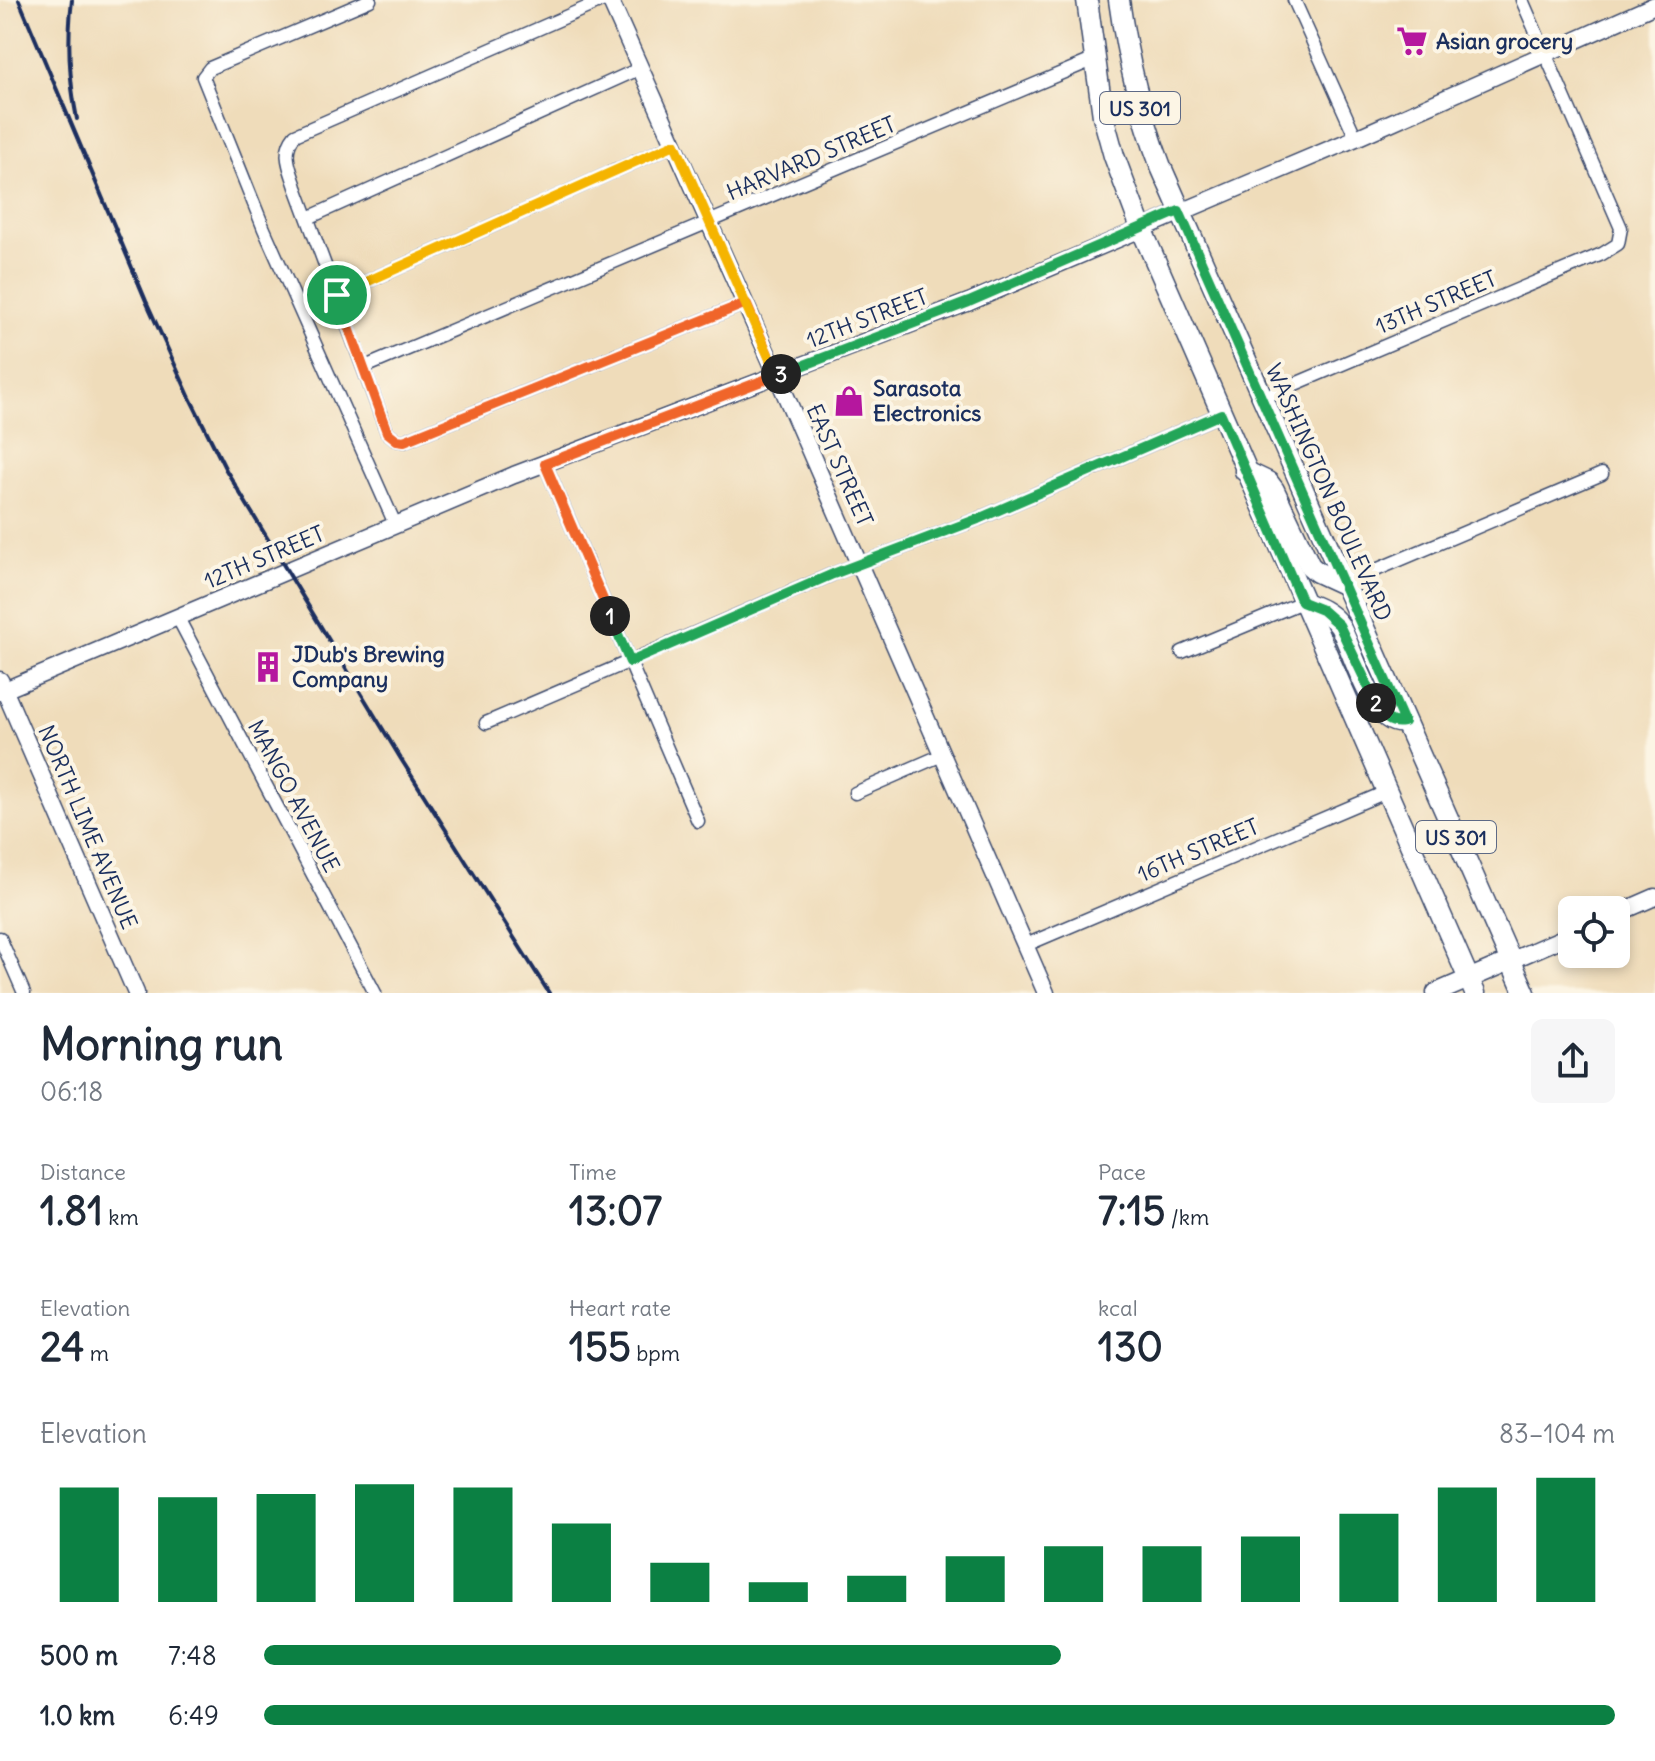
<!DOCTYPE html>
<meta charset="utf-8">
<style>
:root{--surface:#fff;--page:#f6f6f7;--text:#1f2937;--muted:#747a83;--accent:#0b8043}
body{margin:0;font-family:Delius,sans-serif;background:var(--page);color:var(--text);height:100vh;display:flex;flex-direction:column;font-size:30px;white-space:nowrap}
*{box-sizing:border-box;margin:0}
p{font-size:26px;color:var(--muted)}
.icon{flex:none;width:44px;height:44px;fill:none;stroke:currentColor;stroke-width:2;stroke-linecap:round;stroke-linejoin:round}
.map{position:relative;height:993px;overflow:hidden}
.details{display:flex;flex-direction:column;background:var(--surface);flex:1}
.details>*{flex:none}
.controls{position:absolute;left:1558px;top:896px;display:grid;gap:16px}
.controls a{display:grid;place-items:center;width:72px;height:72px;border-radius:12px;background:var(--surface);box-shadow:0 4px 12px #0003;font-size:40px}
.pin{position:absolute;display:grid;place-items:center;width:68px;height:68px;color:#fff;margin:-34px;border:4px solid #fff;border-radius:50%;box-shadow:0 2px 8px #0007}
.km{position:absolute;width:40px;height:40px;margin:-20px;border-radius:50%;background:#222;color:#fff;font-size:22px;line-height:40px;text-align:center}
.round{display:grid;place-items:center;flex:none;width:84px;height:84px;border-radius:12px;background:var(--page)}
.headline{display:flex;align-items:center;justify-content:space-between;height:136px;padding:0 40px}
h1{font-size:44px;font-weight:700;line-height:60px}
.stats{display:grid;grid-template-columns:repeat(3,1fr);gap:12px;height:136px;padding:8px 40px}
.stats div{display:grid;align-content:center}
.stats b{font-size:40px;font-weight:700}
.stats small{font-size:22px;font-weight:400}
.stats p{font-size:22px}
.chart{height:224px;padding:16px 40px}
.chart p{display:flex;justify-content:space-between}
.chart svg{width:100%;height:144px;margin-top:8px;stroke:var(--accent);stroke-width:6}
ul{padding:0 40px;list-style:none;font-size:26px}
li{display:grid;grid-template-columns:128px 96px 1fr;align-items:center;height:60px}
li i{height:20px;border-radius:10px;background:var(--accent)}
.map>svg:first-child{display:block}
</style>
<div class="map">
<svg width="1655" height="993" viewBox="0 0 1655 993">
<rect width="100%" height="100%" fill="#fcf5e5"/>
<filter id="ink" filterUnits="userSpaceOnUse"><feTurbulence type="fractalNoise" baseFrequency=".0125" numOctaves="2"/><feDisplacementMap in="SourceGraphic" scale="16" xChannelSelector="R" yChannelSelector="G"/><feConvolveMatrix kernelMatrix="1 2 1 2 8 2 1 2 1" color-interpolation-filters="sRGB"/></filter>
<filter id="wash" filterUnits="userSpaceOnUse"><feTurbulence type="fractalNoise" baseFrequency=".006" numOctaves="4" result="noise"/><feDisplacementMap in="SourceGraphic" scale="32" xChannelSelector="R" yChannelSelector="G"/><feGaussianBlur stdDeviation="1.8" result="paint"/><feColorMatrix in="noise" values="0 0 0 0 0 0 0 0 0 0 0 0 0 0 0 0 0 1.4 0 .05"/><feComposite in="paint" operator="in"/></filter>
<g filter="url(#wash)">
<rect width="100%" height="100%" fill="#efdcba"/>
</g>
<g filter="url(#ink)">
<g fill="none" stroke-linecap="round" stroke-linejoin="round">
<defs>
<g id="minor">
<path d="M370,0L210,68L203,77L264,229L395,524"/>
<path d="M604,0L295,135C281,152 290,168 296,187L387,432L397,440L404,441L746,303"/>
<path d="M1294,0L1356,138"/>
<path d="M308,218L641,68"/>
<path d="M337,295L675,144"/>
<path d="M365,367L1095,59"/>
<path d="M1262,398L1602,254L1618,244L1621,228L1522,0"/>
<path d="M545,464L698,821"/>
<path d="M1343,584L1602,474"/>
<path d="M178,618L375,993"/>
<path d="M1182,652L1302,602"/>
<path d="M486,723L833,574L978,519L1221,414"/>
<path d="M855,793L942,755"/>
<path d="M0,938L24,993"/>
<path d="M1026,945L1386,792"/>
</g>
<g id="tertiary">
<path d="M610,0L768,355L1046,993"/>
<path d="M0,680L136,993"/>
<path d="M0,692L514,475L969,302L1356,138L1655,5"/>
<path d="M1616,914L1655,897"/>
<path d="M1510,961L1572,934"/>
</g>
<path id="secondary" d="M1436,993L1510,961"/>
<g id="primary">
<path d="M1087,0L1103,116L1114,156L1141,228L1475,993"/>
<path d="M1119,0C1127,58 1140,112 1161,167L1525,993"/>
<path d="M1245,471L1268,482L1274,490L1310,566L1317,572L1343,584"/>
<path d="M1302,602C1316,607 1330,612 1339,625C1353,647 1371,728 1404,722"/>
</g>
</defs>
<use href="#minor" stroke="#3b496c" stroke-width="15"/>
<use href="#tertiary" stroke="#3b496c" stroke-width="19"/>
<use href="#secondary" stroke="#3b496c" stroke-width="21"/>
<use href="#primary" stroke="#3b496c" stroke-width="23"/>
<use href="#minor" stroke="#fff" stroke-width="12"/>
<use href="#tertiary" stroke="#fff" stroke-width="16"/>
<use href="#secondary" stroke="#fff" stroke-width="18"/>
<use href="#primary" stroke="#fff" stroke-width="20"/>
<g stroke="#1b2f5e" stroke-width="4">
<path d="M19,0L146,301L190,398L226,470L401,759L549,993"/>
<path d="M72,0C67,40 69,79 77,119"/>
</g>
</g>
</g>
<g fill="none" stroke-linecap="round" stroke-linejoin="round" filter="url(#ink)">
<defs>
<path id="split-1" d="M337,295L387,432L397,440L404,441L746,303L777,375L545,464L610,616"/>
<path id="split-2" d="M610,616L630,662L833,574L978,519L1221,414L1302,602L1322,610L1339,625L1376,703"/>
<path id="split-3" d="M781,374L969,302L1179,211L1404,722C1388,725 1383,715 1376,703"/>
<path id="split-4" d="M337,295L675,144L777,375L781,374"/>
</defs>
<use href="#split-1" stroke="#fff" stroke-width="16"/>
<use href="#split-2" stroke="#fff" stroke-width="16"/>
<use href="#split-3" stroke="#fff" stroke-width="16"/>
<use href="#split-4" stroke="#fff" stroke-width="16"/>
<use href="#split-1" stroke="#f0652b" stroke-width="10"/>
<use href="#split-2" stroke="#22a559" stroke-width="10"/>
<use href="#split-3" stroke="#22a559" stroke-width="10"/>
<use href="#split-4" stroke="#f5b400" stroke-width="10"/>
</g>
<defs>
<symbol id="supermarket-bare" viewBox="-9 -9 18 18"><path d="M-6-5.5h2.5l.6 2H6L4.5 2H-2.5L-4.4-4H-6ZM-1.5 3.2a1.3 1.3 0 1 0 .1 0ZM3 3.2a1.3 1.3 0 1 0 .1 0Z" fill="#b5179e" stroke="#fcf5e5" stroke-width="2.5" paint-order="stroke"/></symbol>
<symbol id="shop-bare" viewBox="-9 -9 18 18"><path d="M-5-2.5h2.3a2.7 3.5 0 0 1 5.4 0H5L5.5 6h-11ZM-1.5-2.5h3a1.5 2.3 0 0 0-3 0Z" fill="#b5179e" stroke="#fcf5e5" stroke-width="2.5" paint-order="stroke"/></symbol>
<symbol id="building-bare" viewBox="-9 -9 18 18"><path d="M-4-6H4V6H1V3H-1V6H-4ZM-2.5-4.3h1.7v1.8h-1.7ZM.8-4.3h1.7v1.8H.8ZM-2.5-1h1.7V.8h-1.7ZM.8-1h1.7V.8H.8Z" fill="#b5179e" stroke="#fcf5e5" stroke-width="2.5" paint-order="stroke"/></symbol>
</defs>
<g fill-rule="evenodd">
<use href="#supermarket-bare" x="1390" y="19" width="44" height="44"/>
<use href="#shop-bare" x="827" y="379" width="44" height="44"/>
<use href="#building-bare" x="246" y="645" width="44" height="44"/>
</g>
<g text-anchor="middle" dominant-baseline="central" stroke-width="8" stroke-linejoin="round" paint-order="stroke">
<g fill="#fcf5e5" stroke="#5e6a86" stroke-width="2">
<rect x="1100" y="92" width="80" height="32" rx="6"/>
<rect x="1416" y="821" width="80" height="32" rx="6"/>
</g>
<g font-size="20" font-weight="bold" fill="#1b2f5e">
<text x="1140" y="108">US 301</text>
<text x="1456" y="837">US 301</text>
</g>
<g font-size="22" font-weight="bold" fill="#1b2f5e" stroke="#fcf5e5" text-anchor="start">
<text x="1436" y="41">Asian grocery</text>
<text x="873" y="388">Sarasota<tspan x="873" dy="25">Electronics</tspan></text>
<text x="292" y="654">JDub's Brewing<tspan x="292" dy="25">Company</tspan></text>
</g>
<g font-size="22" fill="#1b2f5e" stroke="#fcf5e5">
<text transform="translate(811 158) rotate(-23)">HARVARD STREET</text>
<text transform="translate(1436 302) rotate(-23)">13TH STREET</text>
<text transform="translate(867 318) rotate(-21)">12TH STREET</text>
<text transform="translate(840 465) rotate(66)">EAST STREET</text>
<text transform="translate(1329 492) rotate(66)">WASHINGTON BOULEVARD</text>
<text transform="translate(264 557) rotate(-23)">12TH STREET</text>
<text transform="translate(294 796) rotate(62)">MANGO AVENUE</text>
<text transform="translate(88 827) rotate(67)">NORTH LIME AVENUE</text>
<text transform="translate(1198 850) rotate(-23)">16TH STREET</text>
</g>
</g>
</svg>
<div class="controls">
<a><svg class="icon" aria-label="locate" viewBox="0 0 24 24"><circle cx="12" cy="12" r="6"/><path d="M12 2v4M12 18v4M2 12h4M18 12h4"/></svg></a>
</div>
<div class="pin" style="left:337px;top:295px;background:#1e9e55"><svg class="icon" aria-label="arrive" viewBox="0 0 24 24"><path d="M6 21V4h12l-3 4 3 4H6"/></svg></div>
<b class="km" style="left:610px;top:616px">1</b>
<b class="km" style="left:1376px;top:703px">2</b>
<b class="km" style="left:781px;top:374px">3</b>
</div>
<section class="details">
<div class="headline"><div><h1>Morning run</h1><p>06:18</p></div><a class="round"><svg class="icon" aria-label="share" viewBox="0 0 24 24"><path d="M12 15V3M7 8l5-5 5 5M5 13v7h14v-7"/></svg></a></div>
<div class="stats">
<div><p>Distance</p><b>1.81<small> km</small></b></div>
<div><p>Time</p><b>13:07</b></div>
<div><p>Pace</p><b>7:15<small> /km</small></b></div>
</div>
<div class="stats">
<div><p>Elevation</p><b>24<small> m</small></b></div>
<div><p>Heart rate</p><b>155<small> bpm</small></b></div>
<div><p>kcal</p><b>130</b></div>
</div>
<div class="chart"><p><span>Elevation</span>83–104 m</p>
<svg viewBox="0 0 160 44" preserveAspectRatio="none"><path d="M5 44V9M15 44V12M25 44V11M35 44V8M45 44V9M55 44V20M65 44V32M75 44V38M85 44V36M95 44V30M105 44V27M115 44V27M125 44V24M135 44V17M145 44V9M155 44V6"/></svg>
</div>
<ul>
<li><b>500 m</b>7:48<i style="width:59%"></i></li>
<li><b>1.0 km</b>6:49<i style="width:100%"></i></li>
</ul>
</section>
